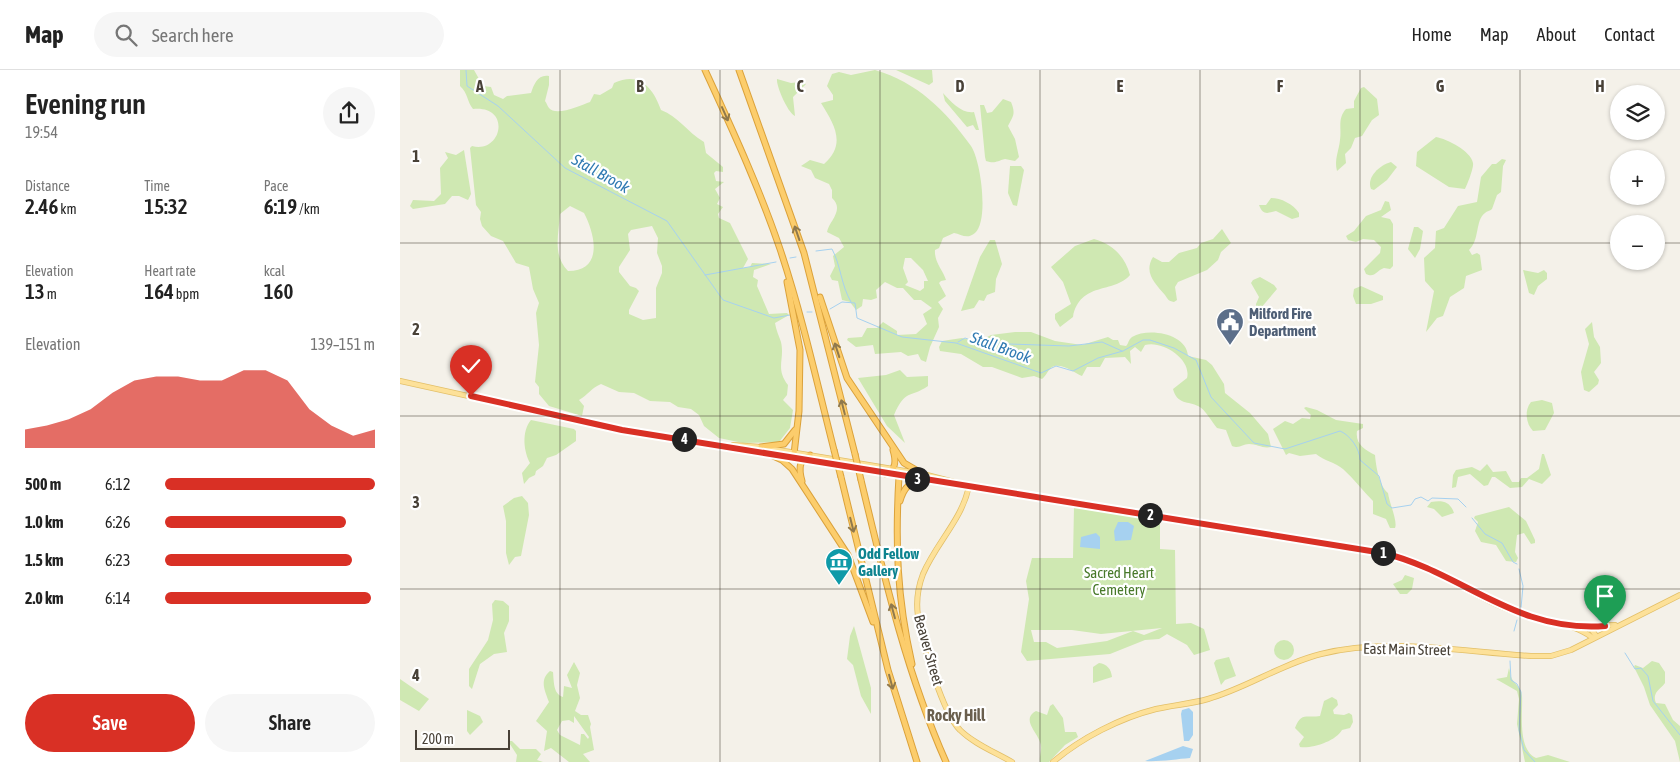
<!DOCTYPE html>
<meta charset="utf-8">
<style>
:root{--surface:#fff;--page:#f6f6f6;--text:#222;--muted:#767676;--line:#e0e0e0;--accent:#d93025}
body{margin:0;font-family:"Asap Condensed",sans-serif;background:var(--page);color:var(--text);height:100vh;display:flex;flex-direction:column;font-size:19px;white-space:nowrap}
*{box-sizing:border-box;margin:0}
p{font-size:16px;color:var(--muted)}
.icon{flex:none;width:28px;height:28px;fill:none;stroke:currentColor;stroke-width:2;stroke-linecap:round;stroke-linejoin:round}
.map{position:relative;flex:1;overflow:hidden}
.panel{display:flex;flex-direction:column;background:var(--surface);width:400px}
.panel>*{flex:none}
.fabs{position:absolute;left:1210px;top:15px;display:grid;gap:10px}
.fabs a{display:grid;place-items:center;width:55px;height:55px;border-radius:50%;background:var(--surface);box-shadow:0 1px 4px #0004;font-size:25px}
.scale{position:absolute;left:15px;bottom:12px;width:95px;box-sizing:border-box;padding-left:5px;border:2px solid #484137;border-top:0;font-size:14px;line-height:18px;white-space:nowrap;color:#484137;-webkit-text-stroke:4px #fff;paint-order:stroke}
.pin{position:absolute;display:grid;place-items:center;width:42px;height:42px;color:#fff;margin:-51px -21px;border-radius:50% 50% 50% 0;rotate:-45deg;box-shadow:0 0 5px #0007}
.pin .icon{rotate:45deg}
.km{position:absolute;width:25px;height:25px;margin:-12px;border-radius:50%;background:#222;color:#fff;font-size:14px;line-height:25px;text-align:center}
.round{display:grid;place-items:center;flex:none;width:52px;height:52px;border-radius:26px;background:var(--page)}
.overview{display:flex;align-items:center;justify-content:space-between;height:85px;padding:0 25px}
h1{font-size:28px;font-weight:600;line-height:38px}
.figures{display:grid;grid-template-columns:repeat(3,1fr);gap:8px;height:85px;padding:5px 25px}
.figures div{display:grid;align-content:center}
.figures b{font-size:21px;font-weight:600}
.figures small{font-size:14px;font-weight:400}
.figures p{font-size:14px}
.chart{height:140px;padding:10px 25px}
.chart p{display:flex;justify-content:space-between}
.chart svg{width:100%;height:90px;margin-top:5px;fill:var(--accent);opacity:.7}
.cta{display:flex;gap:10px;margin-top:auto;padding:10px 25px}
.cta a{flex:1;height:58px;border-radius:30px;background:var(--accent);color:#fff;font-size:20px;font-weight:600;line-height:58px;text-align:center}
.cta a+a{background:var(--page);color:var(--text)}
ul{padding:0 25px;list-style:none;font-size:16px}
li{display:grid;grid-template-columns:80px 60px 1fr;align-items:center;height:38px}
li i{height:12px;border-radius:6px;background:var(--accent)}
header{display:flex;align-items:center;gap:30px;box-sizing:border-box;height:70px;padding:0 25px;background:var(--surface);border-bottom:1px solid var(--line)}
header strong{font-size:24px}
nav{display:flex;gap:28px;margin-inline-start:auto;font-size:18px}
.search{width:350px;height:45px;background:var(--page);display:flex;align-items:center;gap:12px;box-sizing:border-box;padding:0 18px;border-radius:28px;color:var(--muted);font-size:19px}
main{display:flex;flex:1;min-height:0}
.map>svg:first-child{display:block}
</style>
<header>
<strong>Map</strong>
<div class="search"><svg class="icon" aria-label="search" viewBox="0 0 24 24"><circle cx="10" cy="10" r="6"/><path d="M15 15l6 6"/></svg>Search here</div>
<nav><a>Home</a><a>Map</a><a>About</a><a>Contact</a></nav>
</header>
<main>
<section class="panel">
<div class="overview"><div><h1>Evening run</h1><p>19:54</p></div><a class="round"><svg class="icon" aria-label="share" viewBox="0 0 24 24"><path d="M12 15V3M7 8l5-5 5 5M5 13v7h14v-7"/></svg></a></div>
<div class="figures">
<div><p>Distance</p><b>2.46<small> km</small></b></div>
<div><p>Time</p><b>15:32</b></div>
<div><p>Pace</p><b>6:19<small> /km</small></b></div>
</div>
<div class="figures">
<div><p>Elevation</p><b>13<small> m</small></b></div>
<div><p>Heart rate</p><b>164<small> bpm</small></b></div>
<div><p>kcal</p><b>160</b></div>
</div>
<div class="chart"><p><span>Elevation</span>139–151 m</p>
<svg viewBox="0 0 160 44" preserveAspectRatio="none"><path d="M0 44V35L10 33L20 30L30 25L40 17L50 11L60 9L70 9L80 11L90 11L100 6L110 6L120 11L130 25L140 33L150 38L160 35V44z"/></svg>
</div>
<ul>
<li><b>500 m</b>6:12<i style="width:100%"></i></li>
<li><b>1.0 km</b>6:26<i style="width:86%"></i></li>
<li><b>1.5 km</b>6:23<i style="width:89%"></i></li>
<li><b>2.0 km</b>6:14<i style="width:98%"></i></li>
</ul>
<div class="cta"><a>Save</a><a>Share</a></div>
</section>
<div class="map">
<svg width="1280" height="692" viewBox="0 0 1280 692">
<rect width="100%" height="100%" fill="#f4f1e9"/>
<g fill="#cfe8b2" fill-rule="evenodd">
<path d="M60,0H74L83,16L91,17L94,25L103,29L107,26L131,23C134,14 138,4 149,6V15L145,31C147,33 147,36 149,38C156,47 181,35 190,32L194,24L200,25L212,18L214,13C239,1 253,17 261,40C278,46 287,62 304,72L306,83L323,97V102L316,101L314,103L316,111L324,112L315,119L320,128L317,134L323,137L318,144L319,148L330,153L348,189L343,198L350,197L352,193L371,194L354,200L353,207L358,210L357,216L369,244L387,243L389,245L375,253C376,260 379,266 381,272C385,290 375,298 388,315L387,325L383,330L393,340L390,358L379,372L343,373L319,368L304,356L299,345L291,339L278,337L270,332L250,331L234,323L219,322L201,314C191,318 188,325 179,330L184,336L182,346L149,336L139,324V317L135,312L139,275L136,243L139,233L133,219L129,197L116,193L103,171L91,166L82,156L80,149L81,142L76,135L70,78L72,76C102,84 112,35 73,39C67,32 68,23 60,16ZM170,136L184,143C195,164 204,201 168,201C152,185 159,163 160,144ZM252,156L258,168L257,183L262,196V203L256,218V248L243,250L229,244V240L239,221L236,218L230,216L219,202V197L230,180L228,164L231,160Z"/>
<path d="M475,0C517,12 546,41 571,76C581,91 589,151 575,163C567,170 561,164 554,163L543,168L539,178L535,180C534,192 543,200 546,210L541,211L539,213L546,226L538,232L543,239L538,248L539,257L530,277L526,292L521,290L518,284L508,286L501,282L475,284L473,275L456,277L447,270L448,268L462,267L467,258H477L483,252L497,261V265L516,264L527,254L523,244L532,238L521,230H514L503,218H497L485,212L476,220L477,228L471,230L463,229L462,236L456,240L450,232L442,230L438,211L432,210L430,206L435,196L433,186L444,177L439,168L427,162C429,151 445,140 432,128V120L429,114L415,108L411,100L401,96L410,90L424,94C447,74 434,54 421,33L433,30V25L427,16L432,4L439,2L451,5ZM505,188H511L523,200L528,211H524V218L520,221L505,215L508,212L503,198Z"/>
<path d="M496,0H532L533,12L529,15Z"/>
<path d="M377,9L391,13L400,12L406,14L393,27L395,46C387,42 376,15 377,9Z"/>
<path d="M964,17L977,29L979,45L972,50L962,66L955,68L951,78L945,84L946,93L937,101C934,89 939,81 940,70C942,58 937,49 946,39L954,38V31L961,18Z"/>
<path d="M543,23C551,32 562,44 574,42L579,60H576L573,55L567,57L545,31Z"/>
<path d="M603,29L611,32C616,44 613,46 608,56L615,69L619,87L615,91L605,89C597,91 595,94 586,91L585,87L580,35H584L587,43L592,42Z"/>
<path d="M1036,67C1047,69 1071,81 1073,93C1074,98 1067,115 1065,119L1049,117L1016,96L1017,82Z"/>
<path d="M64,80L71,124L68,130L59,126H52L45,134L13,139L10,136L13,130L34,131L41,124L40,98L48,88L45,82L56,85Z"/>
<path d="M1102,89L1106,90L1103,96L1101,122L1097,125L1092,139C1090,141 1087,141 1085,143C1075,150 1080,170 1069,180L1072,185L1077,183L1080,185L1082,200L1066,206L1064,218L1050,227L1043,246L1037,248L1026,262L1034,221L1025,211L1024,188L1035,178L1036,161L1044,158L1058,136L1077,132L1081,107L1092,94H1096Z"/>
<path d="M991,92L997,97L987,110L974,120L971,119C966,107 980,95 991,92Z"/>
<path d="M610,96H621L624,100L617,136L613,135L608,123Z"/>
<path d="M871,128C881,128 893,134 899,143V147L892,149L876,141C868,143 863,146 859,135H866Z"/>
<path d="M985,131L989,132L991,140L981,147L990,149L993,154V196L990,199L984,198C976,201 975,208 966,204L964,199L980,183L981,177L974,170L963,169L956,172L948,170L946,166L954,161L966,146L981,140Z"/>
<path d="M1014,157H1018L1023,161L1020,179L1015,188L1008,179Z"/>
<path d="M822,159L831,173L821,182L818,190L807,200L778,212L775,217L777,230L774,232C768,231 768,229 765,225C756,214 743,203 753,187L762,192H769L779,183L797,178L801,173L813,169Z"/>
<path d="M694,169C712,174 725,186 730,205C714,224 680,211 673,247L660,257L655,249V244L671,234L663,212L651,197L675,176Z"/>
<path d="M590,170H595L602,194L596,209L595,222L587,225L584,231L579,230L574,238L561,241L580,187Z"/>
<path d="M1123,200L1138,203L1144,200L1147,203V209L1138,216L1134,225L1129,223Z"/>
<path d="M860,207L874,215L877,219L860,239L859,244L853,245L850,243L856,240V234L859,227L851,213L853,210Z"/>
<path d="M961,216L983,226V230L971,234H956L953,226L954,219Z"/>
<path d="M1192,252L1194,267L1200,277L1201,293L1194,302L1199,310L1198,314L1189,322L1184,320L1181,302L1189,274L1185,259Z"/>
<path d="M615,262H631L655,271L682,275L708,267L713,270H718L720,275L726,276C729,273 728,270 732,267C749,257 787,264 788,286L806,290L812,295L824,314L825,323L850,343L868,364L871,377C863,379 857,374 849,374C842,374 840,379 832,376L826,360L817,358C812,352 805,339 798,336C789,331 777,335 773,319L787,308C792,289 762,270 745,275L741,282L735,277L730,281L731,294L725,287L705,288L700,297H687L682,306C675,303 661,292 652,297C648,300 646,306 642,309L634,306L622,308L592,297H583L561,284L540,281L539,277L542,271L562,268L578,272L591,265Z"/>
<path d="M500,300L507,307L528,306V316C509,329 506,318 494,345L505,373L487,356L458,308L486,305Z"/>
<path d="M1142,330L1152,333L1154,343L1145,360L1133,361C1126,354 1124,340 1131,332Z"/>
<path d="M906,337L917,340L936,350L963,354V358L957,361C955,374 965,380 975,385C976,396 979,416 988,423C989,432 998,452 995,458H990L986,449L973,444V431C963,421 954,409 943,399C935,392 924,391 916,384L900,386L889,383L886,385L873,359L885,351L893,354L902,348L910,349L911,345L904,338Z"/>
<path d="M131,350L174,359L176,361V371L156,385L147,388L143,396L136,401L135,405L129,408L124,414L122,403L130,393C124,382 121,362 131,350Z"/>
<path d="M1142,384H1144L1151,405L1142,414L1129,409L1122,417L1110,418L1095,407H1092L1088,415L1084,416L1070,404L1058,407L1056,417L1052,418L1053,405L1056,400L1072,397L1080,401L1087,394L1093,402L1106,401L1112,412H1119L1121,408H1127L1139,399Z"/>
<path d="M122,426L128,433L129,445L121,486L115,487L109,495L106,483V451L103,436L114,428Z"/>
<path d="M1031,432C1042,430 1050,431 1054,443L1042,447L1034,439L1027,437Z"/>
<path d="M674,437L760,451V479L775,480L776,554L791,553L804,559L810,580L794,585L787,575L767,564L759,569L745,570L710,584L627,591L621,582L629,529L626,511L632,488H673ZM762,558L744,565L733,561L707,571L657,578L646,572H634L631,560H672L701,564Z"/>
<path d="M1109,437L1126,451L1135,470V473L1131,474L1124,463L1117,465L1115,482L1118,488L1116,492L1106,491L1096,475L1081,472L1075,461L1078,452L1074,448L1075,446Z"/>
<path d="M1005,505L1014,508L1012,519L1007,524H1000L993,514L1002,510Z"/>
<path d="M95,530L103,531L109,536V551L104,563L107,582L94,584L80,594L72,619L69,616V599L88,570L93,550L92,534Z"/>
<path d="M454,556L471,618V644L461,626L453,595L447,589L450,566Z"/>
<circle cx="884" cy="580" r="10"/>
<path d="M829,587L836,606L825,610L821,615L814,593L816,590Z"/>
<path d="M1252,591L1259,593L1265,602V613C1260,620 1252,622 1256,633L1265,634L1273,650L1280,656V692L1275,671L1250,635L1244,617L1234,597L1235,595L1243,598Z"/>
<path d="M174,592L180,603L177,615L180,628L175,641L181,645H188L191,654L190,657L194,680L183,684L190,692H169L151,678L144,681L147,661L136,651L149,632C145,621 139,610 150,601L153,602C154,611 153,624 163,627L164,616L172,618L167,605ZM174,646L189,667L188,669L184,664H181L180,675L160,665L157,660L162,651L169,650L174,653Z"/>
<path d="M699,593C707,594 711,599 712,607L693,613V597Z"/>
<path d="M1109,598C1110,601 1110,606 1112,609C1116,615 1121,618 1122,626C1123,643 1117,679 1136,688L1148,685L1170,692H1125L1117,654L1119,629L1117,621L1096,609L1107,607Z"/>
<path d="M0,609L29,629L19,641L0,630Z"/>
<path d="M932,627L937,630L938,635L933,640L934,644L944,645L949,643L952,645L953,652L950,658L942,660C936,671 912,679 900,677L899,674L904,667L895,658C901,642 906,648 920,646L924,631Z"/>
<path d="M653,634L663,648L665,662H676L678,667L665,675L649,692H640C639,685 643,679 640,672C637,662 621,649 636,641L647,645L650,636Z"/>
<path d="M67,640L80,646L83,652L70,665L67,661Z"/>
<path d="M108,671H112L120,679H136L141,684L137,690L143,692H116L117,685Z"/>
</g>
<g fill="#a6d1f0">
<path d="M718,452H728L734,456L731,470L715,471L714,461Z"/>
<path d="M696,463L700,467V479L680,477L681,467Z"/>
<path d="M789,638L793,642V665L789,671H784L781,644L782,640Z"/>
<path d="M783,676L793,679L790,688C777,689 759,692 745,691Z"/>
</g>
<g fill="none" stroke-linecap="round" stroke-linejoin="round">
<g stroke="#a6d1f0" stroke-width="1">
<path d="M66,0L67,16L98,36L165,98L267,151L323,230L374,248L390,245"/>
<path d="M416,181L432,179C441,196 441,215 451,232"/>
<path d="M390,188L396,187"/>
<path d="M305,205L376,192"/>
<path d="M430,239L442,232L455,233L457,248L502,267L556,273L641,303L656,296L673,301L698,288L723,281L743,270H750L774,278L796,290L811,327L854,373L885,379L940,361C950,365 960,379 960,390L979,406L987,434L992,438L1011,435L1015,429L1021,427L1028,431L1032,428L1058,429L1066,437"/>
<path d="M407,242H412"/>
<path d="M558,272L565,268L579,273L669,276L702,272L722,281"/>
<path d="M1072,448L1085,464L1102,473L1113,492L1117,494"/>
<path d="M1119,499L1123,516L1121,538"/>
<path d="M1198,549L1204,553"/>
<path d="M1114,561L1117,550"/>
<path d="M1225,583L1235,599L1241,598L1248,606L1253,631L1280,665"/>
<path d="M1110,591L1111,610L1117,614L1121,622L1119,660L1124,680L1135,692"/>
</g>
<defs>
<g id="major">
<path d="M0,311L222,360L983,483C1034,495 1075,530 1124,545C1148,552 1173,553 1193,568"/>
<path d="M333,375L361,377L523,404L554,412"/>
<path d="M569,416C562,450 536,473 523,504C518,517 516,532 518,546C521,570 543,644 560,660C574,674 595,682 612,692"/>
<path d="M1175,555L1190,557L1196,566"/>
<path d="M1188,556L1215,555"/>
<path d="M653,692C681,668 720,648 756,639C773,635 791,634 808,629C847,618 881,594 921,584C989,567 1062,582 1131,586H1151L1171,580L1280,525"/>
</g>
<g id="highway">
<path d="M305,0C332,59 359,117 380,179C402,245 417,313 434,380"/>
<path d="M339,0L404,183L455,384"/>
<path d="M387,212L400,280L399,341L394,384L402,390"/>
<path d="M420,227L447,308L504,393L523,404"/>
<path d="M361,377L384,374L395,360"/>
<path d="M371,385L382,390L392,399L448,485L473,552"/>
<path d="M493,399L499,406C495,474 497,528 512,594"/>
<path d="M485,404C497,400 496,390 493,380"/>
<path d="M441,407L488,600L517,692"/>
<path d="M461,410C484,506 506,602 546,692"/>
<path d="M402,411C399,401 398,389 410,385"/>
<path d="M500,431C504,417 510,411 525,411"/>
</g>
</defs>
<use href="#major" stroke="#e2bf68" stroke-width="6"/>
<use href="#highway" stroke="#dba23b" stroke-width="7"/>
<use href="#major" stroke="#fde199" stroke-width="4.5"/>
<use href="#highway" stroke="#fccd6c" stroke-width="5"/>
<defs>
<g id="highway-bridge">
<path d="M434,380L441,407"/>
<path d="M455,384L461,410"/>
</g>
</defs>
<use href="#highway-bridge" stroke="#dba23b" stroke-width="7" stroke-linecap="butt"/>
<use href="#highway-bridge" stroke="#fccd6c" stroke-width="5"/>
</g>
<defs><path id="oneway-shaft" d="M-6 0H5M1.5-3L5.5 0L1.5 3" fill="none" stroke-width="1.6" stroke-linecap="round" stroke-linejoin="round" transform="scale(1.25)"/></defs>
<g stroke="#90794c">
<use href="#oneway-shaft" transform="translate(325 44) rotate(66)"/>
<use href="#oneway-shaft" transform="translate(397 163) rotate(-109)"/>
<use href="#oneway-shaft" transform="translate(437 280) rotate(-108)"/>
<use href="#oneway-shaft" transform="translate(443 337) rotate(-104)"/>
<use href="#oneway-shaft" transform="translate(452 455) rotate(76)"/>
<use href="#oneway-shaft" transform="translate(493 541) rotate(-105)"/>
<use href="#oneway-shaft" transform="translate(491 612) rotate(75)"/>
</g>
<g fill="none" stroke-linecap="round" stroke-linejoin="round">
<defs>
<path id="route" d="M71,326L222,360L983,483C1062,502 1115,563 1205,556"/>
</defs>
<use href="#route" stroke="#fff" stroke-width="10"/>
<use href="#route" stroke="#d93025" stroke-width="6"/>
</g>
<path fill="none" stroke="#484137" stroke-width="1" stroke-opacity="0.55" d="M160,0V692M320,0V692M480,0V692M640,0V692M800,0V692M960,0V692M1120,0V692M0,173H1219M1256,173H1280M0,346H1280M0,519H1280"/>
<defs>
<symbol id="civic-pin" viewBox="-11 -11 22 30"><path d="M0 17L-7.5 6A9.5 9.5 0 1 1 7.5 6Z" fill="#5c6f8a" stroke="#fff"/><path d="M-.6-6.5H3V-4.5H.6V-3L4-1V1h2V6H-6V1h2V-1L-.6-3ZM-1.2 2.5V6h2.4V2.5Z" fill="#fff"/></symbol>
<symbol id="museum-pin" viewBox="-11 -11 22 30"><path d="M0 17L-7.5 6A9.5 9.5 0 1 1 7.5 6Z" fill="#0f9aa8" stroke="#fff"/><path d="M0-6L6-3V-2H-6V-3ZM-5-1h2V3h-2ZM-1-1h2V3h-2ZM3-1h2V3H3ZM-6 4H6V6H-6Z" fill="#fff"/></symbol>
</defs>
<g fill-rule="evenodd">
<use href="#civic-pin" x="814" y="236" width="32" height="43"/>
<use href="#museum-pin" x="423" y="476" width="32" height="43"/>
</g>
<g text-anchor="middle" dominant-baseline="central" stroke-width="4.5" stroke-linejoin="round" paint-order="stroke">
<g font-size="15" font-weight="bold" fill="#4e5e75" stroke="#fff" text-anchor="start">
<text x="849" y="243">Milford Fire<tspan x="849" dy="17">Department</tspan></text>
</g>
<g font-size="15" font-weight="bold" fill="#0d838f" stroke="#fff" text-anchor="start">
<text x="458" y="483">Odd Fellow<tspan x="458" dy="17">Gallery</tspan></text>
</g>
<g font-size="15" fill="#48792a" stroke="#fff">
<text x="719" y="502">Sacred Heart<tspan x="719" dy="17">Cemetery</tspan></text>
</g>
<g font-size="15" fill="#484137" stroke="#fff">
<text transform="translate(1007 579) rotate(1)">East Main Street</text>
<text transform="translate(529 580) rotate(74)">Beaver Street</text>
</g>
<g font-size="16" font-style="italic" fill="#317bb3" stroke="#fff">
<text transform="translate(201 103) rotate(29)">Stall Brook</text>
<text transform="translate(601 277) rotate(20)">Stall Brook</text>
</g>
<g font-size="16" font-weight="bold" fill="#6a5f4e" stroke="#fff">
<text x="556" y="645">Rocky Hill</text>
</g>
</g>
<g font-size="16" text-anchor="middle" font-weight="bold" fill="#484137" stroke="#fff" stroke-width="4.5" stroke-linejoin="round" paint-order="stroke">
<text x="80" y="22">A</text>
<text x="240" y="22">B</text>
<text x="400" y="22">C</text>
<text x="560" y="22">D</text>
<text x="720" y="22">E</text>
<text x="880" y="22">F</text>
<text x="1040" y="22">G</text>
<text x="1200" y="22">H</text>
<text x="16" y="92">1</text>
<text x="16" y="265">2</text>
<text x="16" y="438">3</text>
<text x="16" y="611">4</text>
</g>
</svg>
<div class="fabs">
<a><svg class="icon" aria-label="layers" viewBox="0 0 24 24"><path d="M12 4l9 5-9 5-9-5zM3 14l9 5 9-5"/></svg></a>
<a>+</a>
<a>−</a>
</div>
<div class="scale">200 m</div>
<div class="pin" style="left:1205px;top:556px;background:#1e9e55"><svg class="icon" aria-label="arrive" viewBox="0 0 24 24"><path d="M6 21V4h12l-3 4 3 4H6"/></svg></div>
<div class="pin" style="left:71px;top:326px;background:#d93025"><svg class="icon" aria-label="check" viewBox="0 0 24 24"><path d="M5 12l5 5 9-10"/></svg></div>
<b class="km" style="left:983px;top:483px">1</b>
<b class="km" style="left:750px;top:445px">2</b>
<b class="km" style="left:517px;top:409px">3</b>
<b class="km" style="left:284px;top:369px">4</b>
</div>
</main>
